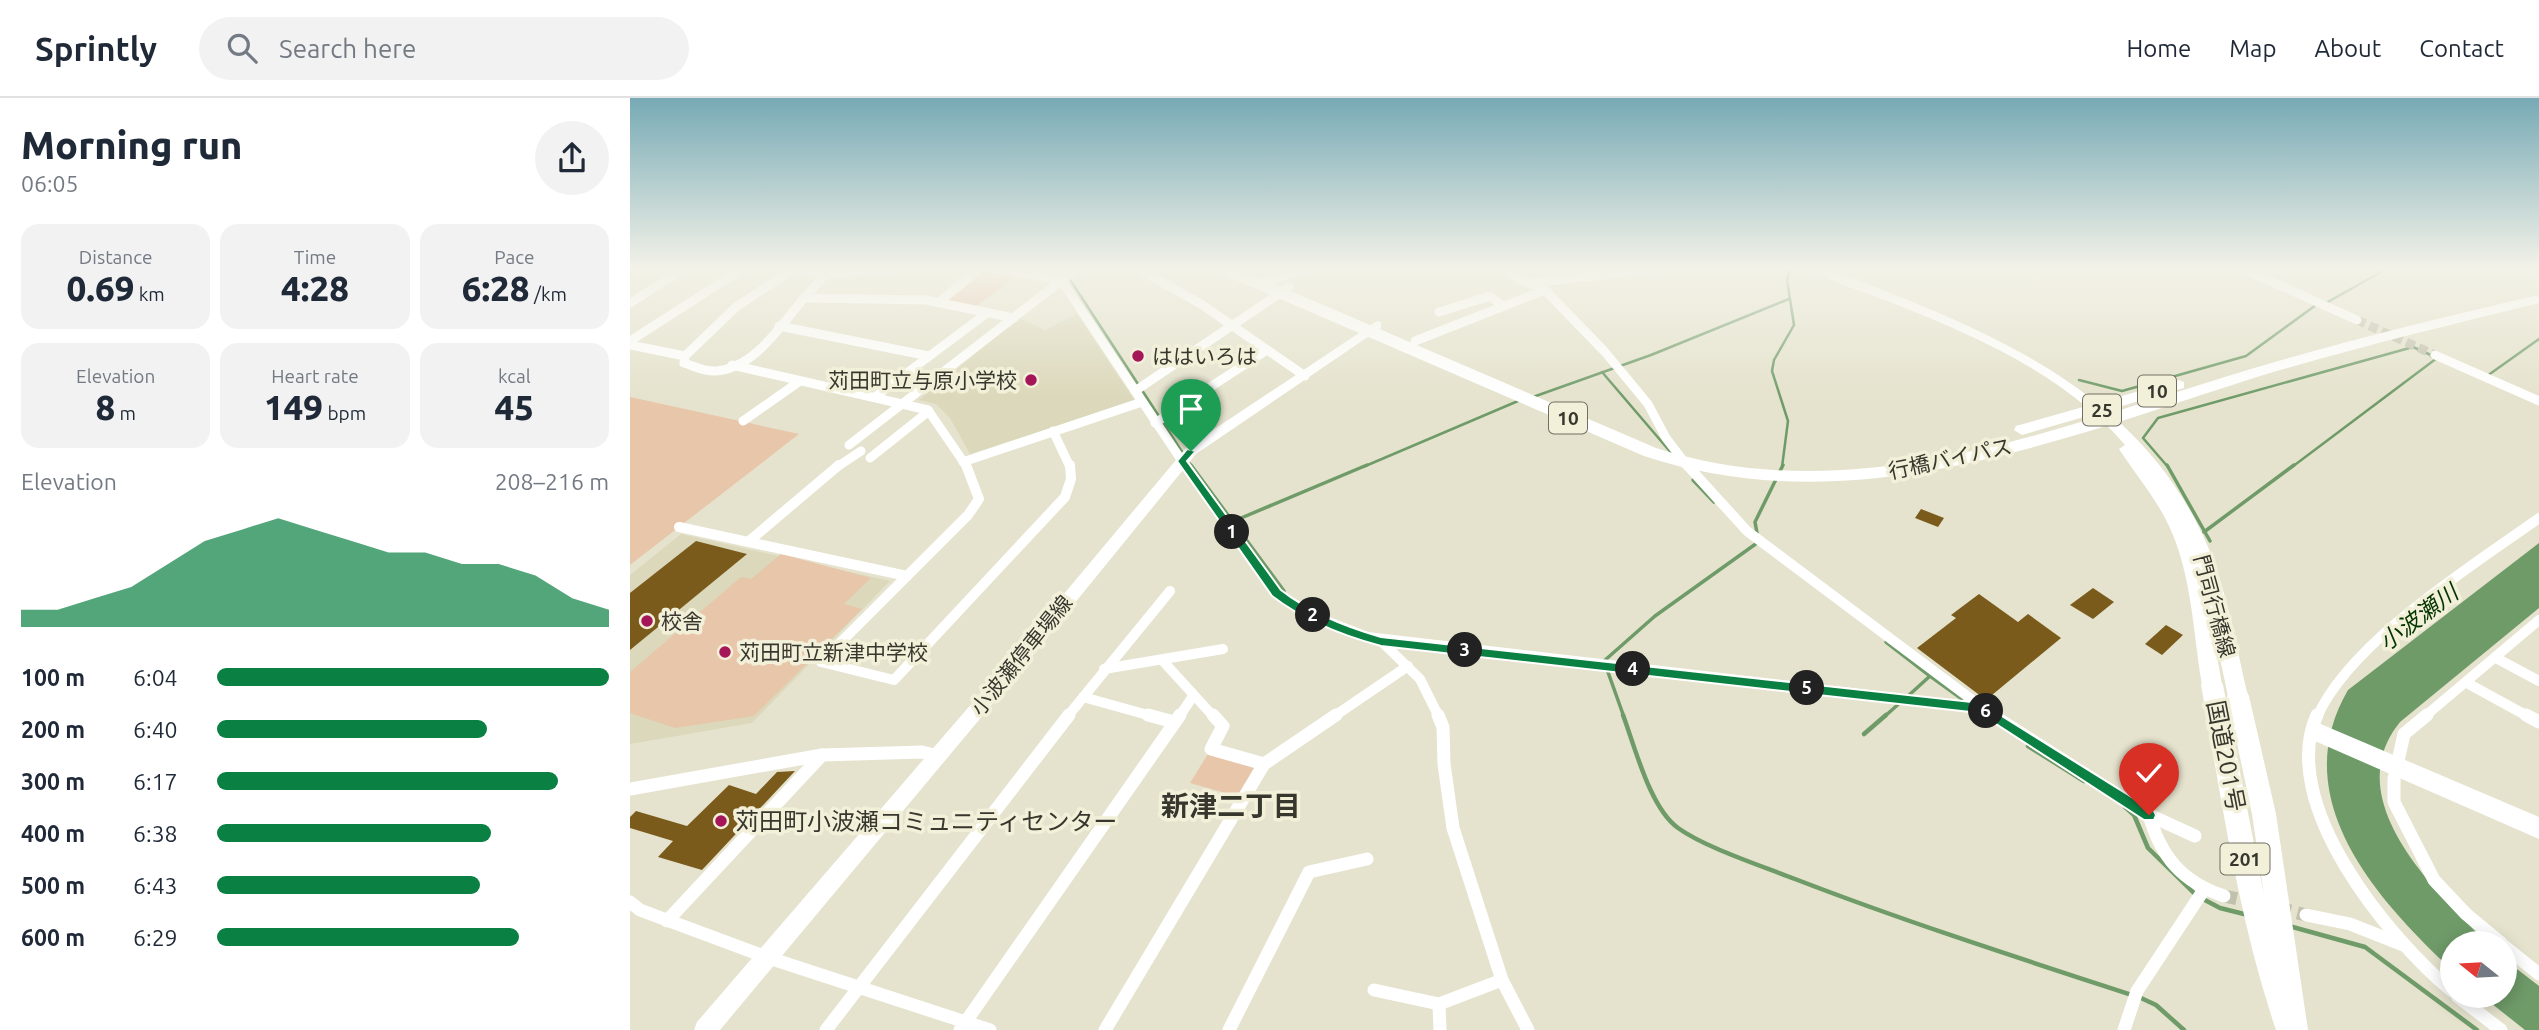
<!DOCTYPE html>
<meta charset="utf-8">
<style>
:root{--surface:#fff;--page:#f2f2f3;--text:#1f2937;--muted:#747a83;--line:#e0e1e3;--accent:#0b8043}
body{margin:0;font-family:Ubuntu,"Noto Sans JP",sans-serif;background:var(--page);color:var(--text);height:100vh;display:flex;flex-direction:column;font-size:26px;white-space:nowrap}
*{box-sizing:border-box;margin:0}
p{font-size:23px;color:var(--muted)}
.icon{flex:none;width:38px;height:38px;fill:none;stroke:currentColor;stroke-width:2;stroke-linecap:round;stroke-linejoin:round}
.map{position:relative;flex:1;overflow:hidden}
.panel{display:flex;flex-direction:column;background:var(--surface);width:630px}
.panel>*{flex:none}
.needle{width:46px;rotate:288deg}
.fabs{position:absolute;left:1810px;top:833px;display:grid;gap:14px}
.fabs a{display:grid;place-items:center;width:77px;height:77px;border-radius:50%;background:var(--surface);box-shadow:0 4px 18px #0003;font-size:35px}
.pin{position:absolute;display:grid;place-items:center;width:60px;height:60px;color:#fff;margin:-72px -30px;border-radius:50% 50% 50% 0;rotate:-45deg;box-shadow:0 0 7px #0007}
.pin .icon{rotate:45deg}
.km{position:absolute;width:35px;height:35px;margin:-18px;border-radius:50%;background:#222;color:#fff;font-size:19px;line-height:35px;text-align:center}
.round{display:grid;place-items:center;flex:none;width:74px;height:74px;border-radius:37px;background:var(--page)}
.head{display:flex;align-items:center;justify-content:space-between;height:119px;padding:0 21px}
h1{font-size:38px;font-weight:800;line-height:52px}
.stats{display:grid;grid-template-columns:repeat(3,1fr);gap:10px;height:119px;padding:7px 21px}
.stats div{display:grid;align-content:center;border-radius:18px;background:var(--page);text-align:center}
.stats b{font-size:35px;font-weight:800}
.stats small{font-size:19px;font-weight:400}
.stats p{font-size:19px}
.chart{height:196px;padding:14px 21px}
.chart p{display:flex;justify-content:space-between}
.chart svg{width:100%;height:126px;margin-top:7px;fill:var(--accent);opacity:.7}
ul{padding:0 21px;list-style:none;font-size:23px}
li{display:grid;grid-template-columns:112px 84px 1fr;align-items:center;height:52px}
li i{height:18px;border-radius:9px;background:var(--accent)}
header{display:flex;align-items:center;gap:42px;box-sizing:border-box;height:98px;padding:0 35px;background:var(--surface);border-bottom:2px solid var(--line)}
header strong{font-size:33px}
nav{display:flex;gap:38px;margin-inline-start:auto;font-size:24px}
.search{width:490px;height:63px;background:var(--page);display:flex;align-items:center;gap:18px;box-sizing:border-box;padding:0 24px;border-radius:38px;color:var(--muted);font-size:26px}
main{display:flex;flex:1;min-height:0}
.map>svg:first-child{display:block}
</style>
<header>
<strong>Sprintly</strong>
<div class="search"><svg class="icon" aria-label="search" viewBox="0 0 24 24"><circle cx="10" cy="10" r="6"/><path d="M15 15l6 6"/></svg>Search here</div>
<nav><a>Home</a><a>Map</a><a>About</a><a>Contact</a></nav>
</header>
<main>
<section class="panel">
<div class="head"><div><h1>Morning run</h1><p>06:05</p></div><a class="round"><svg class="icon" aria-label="share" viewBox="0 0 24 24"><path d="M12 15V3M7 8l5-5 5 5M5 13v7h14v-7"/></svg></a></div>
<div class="stats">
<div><p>Distance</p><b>0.69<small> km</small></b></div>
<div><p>Time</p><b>4:28</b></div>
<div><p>Pace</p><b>6:28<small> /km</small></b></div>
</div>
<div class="stats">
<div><p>Elevation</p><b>8<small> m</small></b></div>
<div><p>Heart rate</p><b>149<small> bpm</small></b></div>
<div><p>kcal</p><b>45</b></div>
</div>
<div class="chart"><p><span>Elevation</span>208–216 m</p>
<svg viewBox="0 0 160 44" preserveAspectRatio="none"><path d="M0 44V38L10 38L20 34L30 30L40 22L50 14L60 10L70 6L80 10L90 14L100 18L110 18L120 22L130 22L140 26L150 34L160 38V44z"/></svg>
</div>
<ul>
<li><b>100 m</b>6:04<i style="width:100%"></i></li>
<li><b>200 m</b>6:40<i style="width:69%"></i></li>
<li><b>300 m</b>6:17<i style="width:87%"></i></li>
<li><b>400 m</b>6:38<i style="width:70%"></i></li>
<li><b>500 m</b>6:43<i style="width:67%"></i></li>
<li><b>600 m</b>6:29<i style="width:77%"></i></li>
</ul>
</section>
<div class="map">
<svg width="1909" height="932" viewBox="0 0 1909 932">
<rect width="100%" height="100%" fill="#e5e3cd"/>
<g fill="#dcd8bb">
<path d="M447,216L505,303L340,356L320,320L306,306L289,302L389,220L415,232Z"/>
<path d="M51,436L260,483L122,625L0,646V477Z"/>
</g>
<g fill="#e8c6aa">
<path d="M352,169L391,175L342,211L309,204Z"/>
<path d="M0,299L169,336L0,467Z"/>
<path d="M151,456L241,480L214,506L232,511L124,618L45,630L0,615V574L111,479L121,481Z"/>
<path d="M581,651L634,666L613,700L560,685Z"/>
</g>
<g fill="#6f9b69">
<path d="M1909,445V510L1770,624C1707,702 1806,793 1857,845H1822V872C1746,801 1655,700 1718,592Z"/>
<path d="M1874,861L1909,888V932H1895L1852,898H1874Z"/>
</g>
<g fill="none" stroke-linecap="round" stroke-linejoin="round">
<g stroke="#6f9b69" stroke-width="2.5">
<path d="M439,180L562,369"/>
<path d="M1696,205L1760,169"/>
<path d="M972,274L1043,357"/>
<path d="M1857,278L1909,241"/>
<path d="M1449,282L1492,293L1616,258L1686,207"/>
<path d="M903,299L1021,257L1159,201"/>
<path d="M733,369L888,303"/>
<path d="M1152,369L1158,323L1142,273L1144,262L1164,227L1157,182L1160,169"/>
<path d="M1538,369L1513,340L1528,320L1783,249L1803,258"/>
<path d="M1662,369L1807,260"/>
</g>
<g stroke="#6f9b69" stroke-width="3.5">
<path d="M561,367L654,493"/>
<path d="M1537,367L1580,443"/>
<path d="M1063,382L1084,404"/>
<path d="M604,423L737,367"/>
<path d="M1574,434L1664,367"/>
<path d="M1127,435L1125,424L1153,367"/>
<path d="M1256,544L1300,578L1278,598"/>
<path d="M1300,578L1332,601"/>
<path d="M994,619L974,563L1025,518L1127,445"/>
<path d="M1254,619L1272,603"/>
</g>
<g stroke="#6f9b69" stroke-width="4.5">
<path d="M993,617C1005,649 1020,710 1048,730C1076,750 1132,768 1165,781C1279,825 1395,862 1511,900L1526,907L1554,932"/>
<path d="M1234,636L1256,617"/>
<path d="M1398,648L1454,683"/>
<path d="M1495,709L1504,717L1518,750L1566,797"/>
<path d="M1573,801L1590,810L1618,817"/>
<path d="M1659,828L1735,849L1847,932"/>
</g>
</g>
<g fill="#7a5b1b">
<path d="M1291,411L1314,420L1308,429L1285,420Z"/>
<path d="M66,443L117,456L0,552V495Z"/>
<path d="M1463,490L1484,504L1463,521L1440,507Z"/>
<path d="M1349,496L1388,524L1398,516L1431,540L1356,602L1287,550L1326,520L1321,517Z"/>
<path d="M1536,527L1553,537L1532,557L1515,546Z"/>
<path d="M165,673L72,772L28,759L43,743L0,730V719L6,713L57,728L99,687L126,696L147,674Z"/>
</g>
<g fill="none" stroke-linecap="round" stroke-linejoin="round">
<path stroke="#c2c1ad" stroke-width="9" stroke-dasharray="9 4.5" stroke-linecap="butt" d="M1727,222L1805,257"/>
<g stroke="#c2c1ad" stroke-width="13" stroke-dasharray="13 7" stroke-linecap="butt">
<path d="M1594,798L1622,804"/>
<path d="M1648,810L1676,817"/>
</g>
<g stroke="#fff" stroke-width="9">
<path d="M357,169L431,182L556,369"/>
<path d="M505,169L571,206L675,278"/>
<path d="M719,169H767"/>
<path d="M874,169L888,181L915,192L975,254L1018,306L1036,340L1058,369"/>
<path d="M1609,169L1727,222"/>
<path d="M162,170L196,176L293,169"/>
<path d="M196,176L174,200L296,202L384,220"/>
<path d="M630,185L687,169"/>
<path d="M899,185L1045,169"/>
<path d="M309,204L352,169"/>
<path d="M0,205L57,169"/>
<path d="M809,214L860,198L873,208"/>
<path d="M149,228L299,258"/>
<path d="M0,243L115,169"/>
<path d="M785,243L915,192"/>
<path d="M0,247L55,258L54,265C64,268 75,274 86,273C125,270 151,227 174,200"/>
<path d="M1805,257L1909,303"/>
<path d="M55,258L106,209L166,169"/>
<path d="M102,267L298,312L337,369"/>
<path d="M505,293L659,189"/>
<path d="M246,298L357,215"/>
<path d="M113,323L170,283"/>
<path d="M525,325L637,252"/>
<path d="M423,333L440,369"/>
<path d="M219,347L449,169"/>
<path d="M240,360L299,313"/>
<path d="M333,364L512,304"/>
<path d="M207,369L231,353"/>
</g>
<g stroke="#fff" stroke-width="10">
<path d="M336,367L349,401L338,417L191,564L264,582L435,399L441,381L440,367"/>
<path d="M555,367L647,495L683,518L737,539L1351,610"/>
<path d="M1057,367L1117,433L1365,619"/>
<path d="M49,429L277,478"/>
<path d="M118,444L209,367"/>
<path d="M751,543L790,581L809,619"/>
<path d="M1866,560L1909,583"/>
<path d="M532,562L584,619"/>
<path d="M474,571L593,551"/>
<path d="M1837,585L1899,619"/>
<path d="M453,599L525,619"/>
<path d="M437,619L540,493"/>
<path d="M549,619L563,598"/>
<path d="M703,619L778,568"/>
<path d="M1687,619C1721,543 1842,468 1909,420"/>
<path d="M1794,619L1909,522"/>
</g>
<g stroke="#fff" stroke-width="13">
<path d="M518,617L544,624"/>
<path d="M583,617L593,628L581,651L634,666"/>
<path d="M808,617L813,629L814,666L823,730L872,882L898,932"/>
<path d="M1362,617L1519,717L1565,738"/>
<path d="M1687,617C1647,705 1758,840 1822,893"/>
<path d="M1797,617L1774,636L1764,681V704L1804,782L1836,816L1871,845"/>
<path d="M1896,617L1909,624"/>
<path d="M0,691L192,657L292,654L308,658"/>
<path d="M1519,717C1531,759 1552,784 1594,798"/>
<path d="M0,804L10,812L136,859L360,932"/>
<path d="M1676,817L1720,826L1773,847"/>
<path d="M37,823L192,657"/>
<path d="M1874,848L1909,876"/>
<path d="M744,892L809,906L872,882"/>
<path d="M1827,898L1871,932"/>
<path d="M809,906L810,932"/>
<path d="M196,932L439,617"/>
<path d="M330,932L550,617"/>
<path d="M475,932L634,666L706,617"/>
<path d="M599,932L679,774L737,761"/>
<path d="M1494,932L1507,893L1573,793"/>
</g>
<path fill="#fff" fill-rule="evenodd" d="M747,223L751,224V230L566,356L374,592L90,932H64L67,924L362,582L556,350Z"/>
<path fill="#fff" fill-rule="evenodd" d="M1177,169H1194C1346,228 1509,286 1578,449C1598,496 1606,548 1618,598L1615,604L1608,606L1601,604L1598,598L1577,500L1592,587L1589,593L1582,595L1575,593L1572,587C1563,534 1562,477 1539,428C1526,400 1506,377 1489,351L1495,347C1437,278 1346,238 1265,206C1247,198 1187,180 1177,169Z"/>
<g fill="#fff" fill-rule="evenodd">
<path d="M576,169H596L647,187L1026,350C1227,415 1430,328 1621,271C1716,243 1812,219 1909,197V205C1815,228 1720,251 1627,279C1428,342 1223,427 1014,358Z"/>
<path d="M1548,282L1554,284V290L1392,337L1384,332L1386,328Z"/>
<path d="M1582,578L1590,581L1593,587L1634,797L1622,716L1597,598L1600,592L1608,589L1616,592L1619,598L1646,716L1678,932H1646C1608,820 1592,703 1571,587L1574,581Z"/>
<path d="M1686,624L1909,719V741L1678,640L1675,633L1678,626Z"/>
</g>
</g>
<linearGradient id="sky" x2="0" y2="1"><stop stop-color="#77aab5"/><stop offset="0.57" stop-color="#f3f2e8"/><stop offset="1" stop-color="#f3f2e8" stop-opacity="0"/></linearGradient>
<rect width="1909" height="299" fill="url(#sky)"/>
<path fill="#0b8043" stroke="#fff" stroke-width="2" d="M557,351L566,353L557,363L651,492C679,514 716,529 751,539L1351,605L1524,713L1526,717L1524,722H1514L1349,615L751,548C714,538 673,522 642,498L547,363Z"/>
<g fill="#a51659" stroke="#f3f0da" stroke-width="2.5">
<circle cx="508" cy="258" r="7"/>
<circle cx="401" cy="282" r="7"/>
<circle cx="17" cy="523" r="7"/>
<circle cx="95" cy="554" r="7"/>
<circle cx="91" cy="723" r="7"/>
</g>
<g text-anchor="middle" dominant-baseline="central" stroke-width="7" stroke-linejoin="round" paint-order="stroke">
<g fill="#f3f0da" stroke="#706e62" stroke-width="2">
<rect x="1508" y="277.5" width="38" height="31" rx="5"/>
<rect x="1453" y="296.5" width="38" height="31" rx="5"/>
<rect x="919" y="304.5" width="38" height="31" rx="5"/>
<rect x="1590.5" y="745.5" width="49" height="31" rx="5"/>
</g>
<g font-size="19" font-weight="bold" fill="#38372e">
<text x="1527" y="293">10</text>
<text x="1472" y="312">25</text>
<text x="938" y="320">10</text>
<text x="1615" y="761">201</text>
</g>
<g font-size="21" fill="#38372e" stroke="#f3f0da" text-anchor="start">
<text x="522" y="258">ははいろは</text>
<text x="387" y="282" text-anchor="end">苅田町立与原小学校</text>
<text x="31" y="523">校舎</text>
<text x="109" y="554">苅田町立新津中学校</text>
</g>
<g font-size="21" fill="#38372e" stroke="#f3f0da">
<text transform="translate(1320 360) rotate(-12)">行橋バイパス</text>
<text transform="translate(1585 508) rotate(75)">門司行橋線</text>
<text transform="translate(391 557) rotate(-51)">小波瀬停車場線</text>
</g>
<g font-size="23" font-style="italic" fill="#043501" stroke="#f3f0da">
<text transform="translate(1788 519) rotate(-37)">小波瀬川</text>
</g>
<g font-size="24" fill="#38372e" stroke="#f3f0da">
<text transform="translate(1596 658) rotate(79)">国道201号</text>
</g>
<g font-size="24" fill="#38372e" stroke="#f3f0da" text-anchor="start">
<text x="105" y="723">苅田町小波瀬コミュニティセンター</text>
</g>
<g font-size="28" font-weight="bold" fill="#38372e" stroke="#f3f0da">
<text x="601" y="707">新津二丁目</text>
</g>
</g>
</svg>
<div class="fabs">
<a><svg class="needle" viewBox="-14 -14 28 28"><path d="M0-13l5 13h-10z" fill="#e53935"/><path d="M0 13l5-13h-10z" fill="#747a83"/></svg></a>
</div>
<div class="pin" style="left:561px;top:353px;background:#1e9e55"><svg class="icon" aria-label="arrive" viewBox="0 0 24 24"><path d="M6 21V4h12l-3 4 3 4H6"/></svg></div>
<div class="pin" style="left:1519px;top:717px;background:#d93025"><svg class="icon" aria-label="check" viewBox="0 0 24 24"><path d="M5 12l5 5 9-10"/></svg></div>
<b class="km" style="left:602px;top:434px">1</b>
<b class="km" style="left:683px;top:517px">2</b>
<b class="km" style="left:835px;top:552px">3</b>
<b class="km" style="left:1003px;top:571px">4</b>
<b class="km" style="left:1177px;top:590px">5</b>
<b class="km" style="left:1356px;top:613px">6</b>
</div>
</main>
